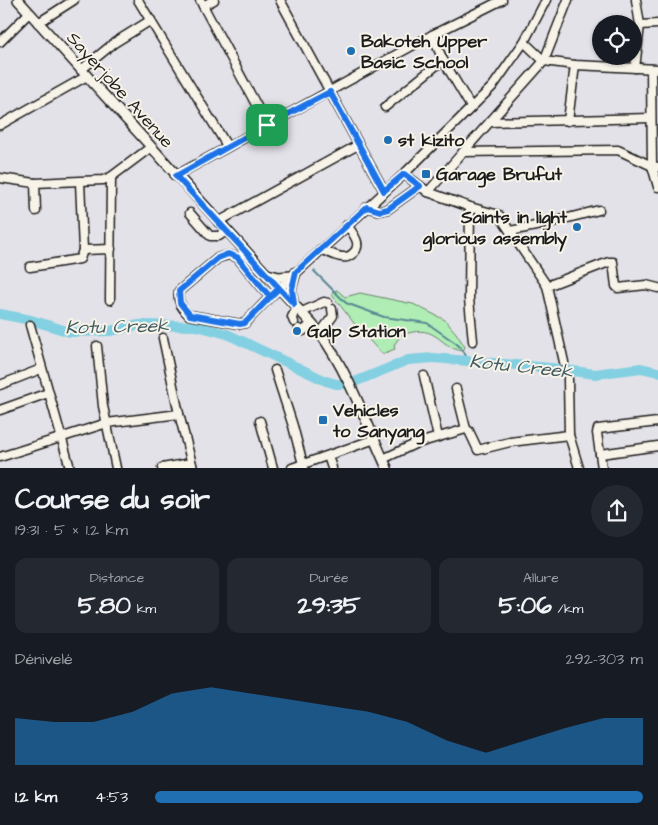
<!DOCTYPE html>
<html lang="fr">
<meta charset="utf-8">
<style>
:root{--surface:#171b24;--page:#242831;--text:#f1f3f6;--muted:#9ea1a6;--accent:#1f6fb2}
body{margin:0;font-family:"Architects Daughter",sans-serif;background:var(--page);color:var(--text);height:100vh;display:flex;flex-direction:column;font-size:19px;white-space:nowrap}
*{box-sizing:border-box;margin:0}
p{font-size:16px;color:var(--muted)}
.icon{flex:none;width:28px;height:28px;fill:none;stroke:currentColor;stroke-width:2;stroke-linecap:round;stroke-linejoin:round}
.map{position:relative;height:468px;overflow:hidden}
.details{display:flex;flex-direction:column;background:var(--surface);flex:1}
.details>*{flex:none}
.fabs{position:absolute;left:592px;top:15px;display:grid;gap:10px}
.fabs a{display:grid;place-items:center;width:50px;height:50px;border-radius:50%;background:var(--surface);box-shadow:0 1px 4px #0004;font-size:25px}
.pin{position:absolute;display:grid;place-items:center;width:42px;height:42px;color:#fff;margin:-21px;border-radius:10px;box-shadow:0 2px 8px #0006}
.round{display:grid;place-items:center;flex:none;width:52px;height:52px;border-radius:26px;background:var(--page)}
.summary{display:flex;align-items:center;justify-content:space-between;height:85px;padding:0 15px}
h1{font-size:28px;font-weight:700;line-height:38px}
.metrics{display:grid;grid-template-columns:repeat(3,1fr);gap:8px;height:85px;padding:5px 15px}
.metrics div{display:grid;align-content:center;border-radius:12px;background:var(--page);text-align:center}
.metrics b{font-size:25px;font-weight:700}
.metrics small{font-size:14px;font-weight:400}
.metrics p{font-size:14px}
.chart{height:140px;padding:10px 15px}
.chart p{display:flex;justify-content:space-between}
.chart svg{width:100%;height:90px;margin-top:5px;fill:var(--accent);opacity:.7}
ul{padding:0 15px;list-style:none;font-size:16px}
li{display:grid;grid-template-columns:80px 60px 1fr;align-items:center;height:38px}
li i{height:12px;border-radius:6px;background:var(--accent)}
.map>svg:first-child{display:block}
</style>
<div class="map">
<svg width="658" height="468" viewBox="0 0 658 468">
<rect width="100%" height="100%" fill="#e4e2e9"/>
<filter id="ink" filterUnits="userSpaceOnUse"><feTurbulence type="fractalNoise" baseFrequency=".02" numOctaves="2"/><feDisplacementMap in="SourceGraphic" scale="10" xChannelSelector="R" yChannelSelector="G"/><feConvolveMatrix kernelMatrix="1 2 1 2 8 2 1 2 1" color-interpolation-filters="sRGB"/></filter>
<g filter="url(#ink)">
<path fill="#afedb5" stroke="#668468" d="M337,290L345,297L360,293L413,304L445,320L456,333L465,347L463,351C450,350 443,340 432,334C422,329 411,332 401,335L394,345L395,349L382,354L357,327L332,295L333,291Z"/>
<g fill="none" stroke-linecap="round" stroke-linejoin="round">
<path stroke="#598892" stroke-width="2" d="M314,271L346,303L384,317L427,323L457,344L464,352L468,361"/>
<g stroke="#82d0e1" stroke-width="10">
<path d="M0,314L31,320L70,332L110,331L139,325L197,326L227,334L326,381L336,384H343"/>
<path d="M357,381L408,360L433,358L551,368L595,374L641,368L658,372"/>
</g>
<defs>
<g id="minor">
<path d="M138,0L227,146"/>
<path d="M200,0L267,125"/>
<path d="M280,0L384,191"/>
<path d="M203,6L214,0"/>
<path d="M38,23L74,0"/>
<path d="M640,25L658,24"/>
<path d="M432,35L443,60L471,107"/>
<path d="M0,42L29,13"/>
<path d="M524,42L544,61L575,65L658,69"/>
<path d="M635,68L640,25L636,0"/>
<path d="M651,69L652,166L658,187"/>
<path d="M81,70L114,43L151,20"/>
<path d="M385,107L443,60"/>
<path d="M568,121L575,65"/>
<path d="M490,122L651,118"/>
<path d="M0,125L87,76"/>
<path d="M463,152L544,61L568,0"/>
<path d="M404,174L428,192L463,152L618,150L652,166L658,167"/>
<path d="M175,176L432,35L502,0"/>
<path d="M0,178L35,183L103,180L111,177L151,147"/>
<path d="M35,183L36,211"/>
<path d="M428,192L470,207L499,215L547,286L564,362"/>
<path d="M367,207L380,211L388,209L420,186"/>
<path d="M470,207L469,299L473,341"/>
<path d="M190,213L210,236H219L226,231"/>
<path d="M218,222L358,145"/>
<path d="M510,231L541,225L599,210"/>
<path d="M321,249C328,252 336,257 343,257C348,258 347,257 351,255C364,246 354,235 347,225"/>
<path d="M83,250L111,249"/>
<path d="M30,267L80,259L83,250L80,182"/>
<path d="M547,286L609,262H613L616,286L618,288L646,285L658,288"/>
<path d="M270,297L245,323L240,324L189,315C182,308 177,302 179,291L218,258L228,255L237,257L270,297L404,174L493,86L524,42L546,0"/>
<path d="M110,300L111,177"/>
<path d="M302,312L324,302L328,303"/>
<path d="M294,322L292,317L297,308"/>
<path d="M30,325L70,468"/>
<path d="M299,329L303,331L312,324"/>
<path d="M320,333L333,316L332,309"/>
<path d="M163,338L179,414L193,468"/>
<path d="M97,346L103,406L116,468"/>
<path d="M275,370L293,426L304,468"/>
<path d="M424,376L438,437"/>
<path d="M568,379L569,435L579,468"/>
<path d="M0,385L41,369"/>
<path d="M456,389L466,429L469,431L478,450L510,442L569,435"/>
<path d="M0,410L48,393"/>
<path d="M260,421L273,468"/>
<path d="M600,454L658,446"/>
<path d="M328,456L332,468"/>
<path d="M0,457L107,423L179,414"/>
<path d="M383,459L415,444L466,429"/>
<path d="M162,468L191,463"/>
<path d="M292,468L375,439"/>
<path d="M602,468L597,433L598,429L658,422"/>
</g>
<g id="major">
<path d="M18,0L320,333C349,374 366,422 387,468"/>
<path d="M267,274L279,277L291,276"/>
<path d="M293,303L291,289L296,272"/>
</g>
</defs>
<use href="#minor" stroke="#1c1c1c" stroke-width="11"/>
<use href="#major" stroke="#1c1c1c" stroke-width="12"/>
<use href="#minor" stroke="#f7f3e8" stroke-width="8"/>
<use href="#major" stroke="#f7f3e8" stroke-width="9"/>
</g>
</g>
<g fill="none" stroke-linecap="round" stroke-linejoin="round" filter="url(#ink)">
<defs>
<path id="route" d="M267,125L176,176L279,288L245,323L240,324L190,315L180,303L179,291L218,258L228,254L237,257L270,297L279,288L294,304L292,289L296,272L367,207L380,211L388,209L420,186L404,174L384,191L330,92L267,125"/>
</defs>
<use href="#route" stroke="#fff" stroke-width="10"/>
<use href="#route" stroke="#1a73e8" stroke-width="6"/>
</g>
<g fill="#1f6fb2" stroke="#f7f3e8" stroke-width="2">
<circle cx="351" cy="51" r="5"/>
<circle cx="388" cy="140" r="5"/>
<rect x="421" y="169" width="10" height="10" rx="2.5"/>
<circle cx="577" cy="227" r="5"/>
<circle cx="297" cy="331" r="5"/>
<rect x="318" y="415" width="10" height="10" rx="2.5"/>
</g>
<g text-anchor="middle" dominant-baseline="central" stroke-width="4" stroke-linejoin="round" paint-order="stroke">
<g font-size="18" font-weight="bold" fill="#1c1c1c" stroke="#f7f3e8" text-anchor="start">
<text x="361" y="41">Bakoteh Upper<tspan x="361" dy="21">Basic School</tspan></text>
<text x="398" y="140">st kizito</text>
<text x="436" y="174">Garage Brufut</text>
<text x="567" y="217" text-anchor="end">Saints in light<tspan x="567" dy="21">glorious assembly</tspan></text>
<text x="307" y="331">Galp Station</text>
<text x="333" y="410">Vehicles<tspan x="333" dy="21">to Sanyang</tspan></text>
</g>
<g font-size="18" fill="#1c1c1c" stroke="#f7f3e8">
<text transform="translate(120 90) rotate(48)">Sayerjobe Avenue</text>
</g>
<g font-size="19" font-style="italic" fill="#405b61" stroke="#f7f3e8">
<text transform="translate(117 327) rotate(-1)">Kotu Creek</text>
<text transform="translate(521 367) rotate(6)">Kotu Creek</text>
</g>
</g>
</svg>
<div class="fabs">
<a><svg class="icon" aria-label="locate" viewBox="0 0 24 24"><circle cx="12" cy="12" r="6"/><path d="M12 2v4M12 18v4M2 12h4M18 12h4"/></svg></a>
</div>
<div class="pin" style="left:267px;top:125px;background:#1e9e55"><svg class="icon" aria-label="arrive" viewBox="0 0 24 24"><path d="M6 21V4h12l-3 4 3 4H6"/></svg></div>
</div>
<section class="details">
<div class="summary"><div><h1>Course du soir</h1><p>19:31 · 5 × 1.2 km</p></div><a class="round"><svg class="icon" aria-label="share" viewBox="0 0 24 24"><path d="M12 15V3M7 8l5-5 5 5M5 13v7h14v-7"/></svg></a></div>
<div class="metrics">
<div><p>Distance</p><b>5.80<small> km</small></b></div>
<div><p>Durée</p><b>29:35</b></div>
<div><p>Allure</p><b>5:06<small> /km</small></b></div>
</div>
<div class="chart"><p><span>Dénivelé</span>292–303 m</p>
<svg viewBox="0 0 160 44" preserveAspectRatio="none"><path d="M0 44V21L10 23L20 23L30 18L40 9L50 6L60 9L70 12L80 15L90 18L100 23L110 32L120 38L130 32L140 26L150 21L160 21V44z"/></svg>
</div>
<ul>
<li><b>1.2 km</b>4:53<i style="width:100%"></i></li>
</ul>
</section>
